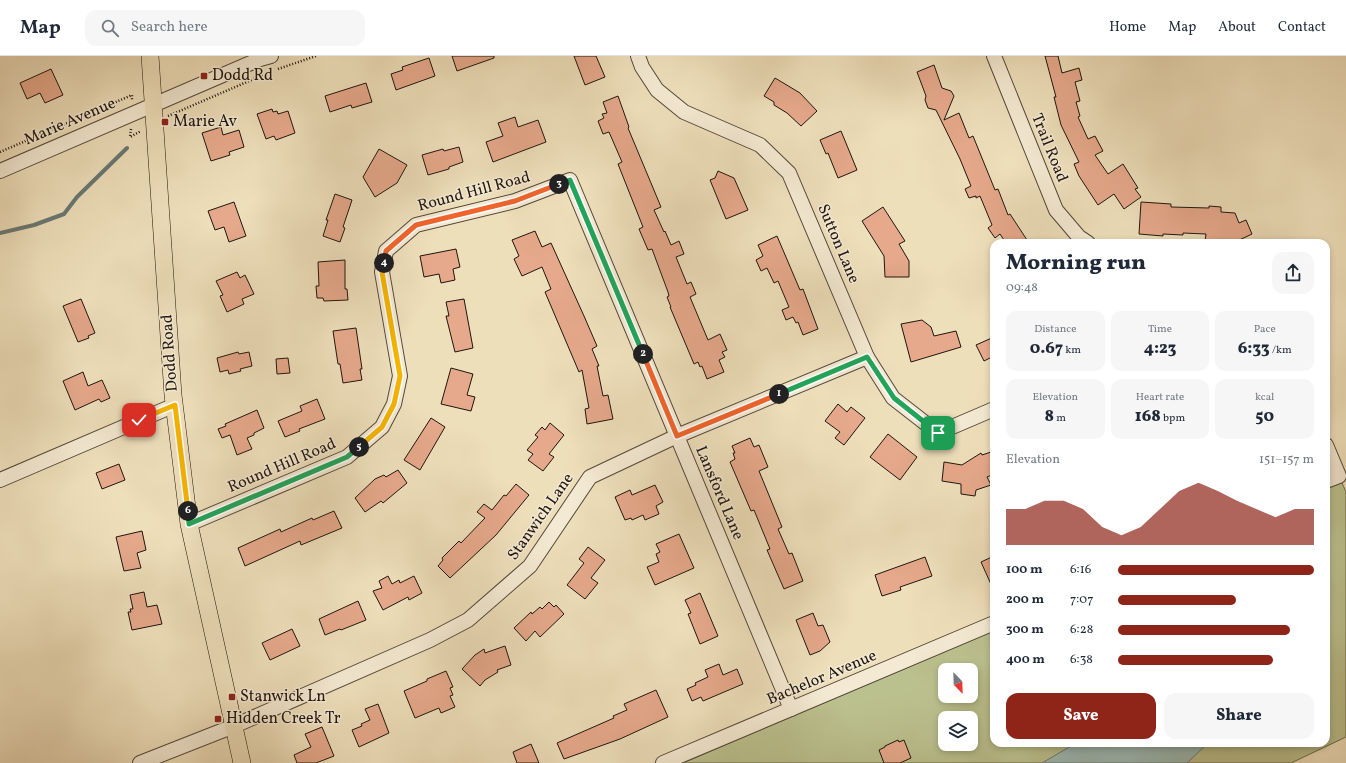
<!DOCTYPE html>
<meta charset="utf-8">
<style>
:root{--surface:#fff;--page:#f6f6f7;--text:#1f2937;--muted:#747a83;--line:#e0e1e3;--accent:#8f2418}
body{margin:0;font-family:Vollkorn,serif;background:var(--page);color:var(--text);height:100vh;display:flex;flex-direction:column;font-size:15px;white-space:nowrap}
*{box-sizing:border-box;margin:0}
p{font-size:13px;color:var(--muted)}
.icon{flex:none;width:22px;height:22px;fill:none;stroke:currentColor;stroke-width:2;stroke-linecap:round;stroke-linejoin:round}
.map{position:relative;flex:1;overflow:hidden}
.sheet{position:absolute;left:990px;top:183px;width:340px;height:508px;display:flex;flex-direction:column;background:var(--surface);border-radius:12px;box-shadow:0 2px 6px #0003}
.sheet>*{flex:none}
.needle{width:26px;rotate:157deg}
.buttons{position:absolute;left:938px;top:607px;display:grid;gap:8px}
.buttons a{display:grid;place-items:center;width:40px;height:40px;border-radius:8px;background:var(--surface);box-shadow:0 2px 6px #0003;font-size:20px}
.pin{position:absolute;display:grid;place-items:center;width:34px;height:34px;color:#fff;margin:-17px;border-radius:8px;box-shadow:0 2px 6px #0006}
.km{position:absolute;width:20px;height:20px;margin:-10px;border-radius:50%;background:#222;color:#fff;font-size:11px;line-height:20px;text-align:center}
.round{display:grid;place-items:center;flex:none;width:42px;height:42px;border-radius:12px;background:var(--page)}
.summary{display:flex;align-items:center;justify-content:space-between;height:68px;padding:0 16px}
h1{font-size:22px;font-weight:800;line-height:30px}
.stats{display:grid;grid-template-columns:repeat(3,1fr);gap:6px;height:68px;padding:4px 16px}
.stats div{display:grid;align-content:center;border-radius:10px;background:var(--page);text-align:center}
.stats b{font-size:17px;font-weight:800}
.stats small{font-size:11px;font-weight:400}
.stats p{font-size:11px}
.chart{height:112px;padding:8px 16px}
.chart p{display:flex;justify-content:space-between}
.chart svg{width:100%;height:72px;margin-top:4px;fill:var(--accent);opacity:.7}
.action{display:flex;gap:8px;margin-top:auto;padding:8px 16px}
.action a{flex:1;height:46px;border-radius:12px;background:var(--accent);color:#fff;font-size:16px;font-weight:800;line-height:46px;text-align:center}
.action a+a{background:var(--page);color:var(--text)}
ul{padding:0 16px;list-style:none;font-size:13px}
li{display:grid;grid-template-columns:64px 48px 1fr;align-items:center;height:30px}
li i{height:10px;border-radius:5px;background:var(--accent)}
header{display:flex;align-items:center;gap:24px;box-sizing:border-box;height:56px;padding:0 20px;background:var(--surface);border-bottom:1px solid var(--line)}
header strong{font-size:19px}
nav{display:flex;gap:22px;margin-inline-start:auto;font-size:14px}
.search{width:280px;height:36px;background:var(--page);display:flex;align-items:center;gap:10px;box-sizing:border-box;padding:0 14px;border-radius:12px;color:var(--muted);font-size:15px}
.map>svg:first-child{display:block}
</style>
<header>
<strong>Map</strong>
<div class="search"><svg class="icon" aria-label="search" viewBox="0 0 24 24"><circle cx="10" cy="10" r="6"/><path d="M15 15l6 6"/></svg>Search here</div>
<nav><a>Home</a><a>Map</a><a>About</a><a>Contact</a></nav>
</header>
<div class="map">
<svg width="1346" height="707" viewBox="0 0 1346 707">
<rect width="100%" height="100%" fill="#eedfbb"/>
<filter id="stains"><feTurbulence type="fractalNoise" baseFrequency=".005" numOctaves="4"/><feColorMatrix values="0 0 0 0 .2 0 0 0 0 .09 0 0 0 0 .02 0 0 0 .5 -.17"/></filter>
<radialGradient id="worn" r=".72"><stop offset=".6" stop-color="#630" stop-opacity="0"/><stop offset="1" stop-color="#630" stop-opacity=".3"/></radialGradient>
<path fill="#bbc18e" stroke="#6d6b4e" fill-rule="evenodd" d="M1339,420L1346,436V681L1291,707H683L994,575V687H1326V434L1330,432ZM945,614H971V640H945ZM945,662H971V688H945Z"/>
<path fill="#9bbbb8" stroke="#697974" d="M1074,687H1208L1187,707H1042L1071,690Z"/>
<g fill="none" stroke-linecap="round" stroke-linejoin="round">
<path stroke="#697974" stroke-width="4" d="M0,177L34,169L64,158L77,141L127,92"/>
</g>
<g fill="#e6a98b" stroke="#1f150e">
<path d="M452,0H494V2L457,15Z"/>
<path d="M574,0H596L605,21L585,29Z"/>
<path d="M1045,0H1058L1062,17L1079,12L1082,24L1075,26L1080,45L1076,46L1080,60L1078,61L1088,83L1095,80L1103,95L1095,99L1108,118L1123,108L1138,132L1135,133L1141,141L1124,153L1114,138L1098,149L1079,120L1074,108L1079,106L1061,69L1054,41H1056Z"/>
<path d="M429,2L435,20L396,34L391,18L403,14L402,11Z"/>
<path d="M934,9L942,32L951,35L954,40L944,64L959,57L969,82L973,80L995,134L998,133L1008,159L1010,158L1029,187H1006L1000,178L995,182L988,172L992,169L980,140L976,142V140L969,142L965,133L971,130L960,103L936,54L928,52L925,44L926,40L917,16Z"/>
<path d="M51,13L63,39L45,47L40,37L27,43L20,27Z"/>
<path d="M775,22L800,37L817,55L801,70L787,57L774,49V46L764,40Z"/>
<path d="M366,27L372,46L352,52L351,49L330,56L325,40Z"/>
<path d="M618,40L629,71L628,72L661,151L654,154L664,176L665,175L671,189L679,185L684,198L676,201L687,228L691,226L696,238L690,241L708,284L720,278L727,294L722,296L725,301L719,304L724,316L707,323L702,310L700,311L698,306L694,308L670,251H671L667,241L669,240L668,236L652,193L648,194L639,173L643,171L618,108L622,106L609,76L603,78L598,65L604,62L602,58L607,57L603,46Z"/>
<path d="M272,53L273,56L277,55L278,58L288,55L295,77L276,84L274,80L266,83L257,58Z"/>
<path d="M515,61L518,71L538,64L546,86L493,106L486,86L503,80L498,67Z"/>
<path d="M221,71L223,79L239,74L244,91L229,96L230,99L211,105L202,77Z"/>
<path d="M841,75L857,114L838,122L828,97L826,98L820,84Z"/>
<path d="M459,91L463,106L449,111V113L428,119L422,99L443,93L444,95Z"/>
<path d="M379,93L407,109L397,127L375,141L363,121Z"/>
<path d="M718,115L734,122L748,154L726,163L710,124L715,122Z"/>
<path d="M335,138L352,144L343,171L345,172L340,186L323,180L328,164H326Z"/>
<path d="M234,146L246,180L229,186L224,171L215,174L208,155Z"/>
<path d="M1141,146L1171,148V151L1209,152V150L1221,151V156L1235,157L1239,167L1246,164L1252,178L1233,187L1205,185L1206,178L1183,177V179L1163,178V180L1139,178Z"/>
<path d="M883,151L905,185L899,188L909,205V221H885L884,200L862,165Z"/>
<path d="M535,175L542,191L551,187L584,260L597,290L592,293L599,310H597L603,340L608,339L613,363L587,368L585,353L589,352L582,314L579,316L545,236L551,233L542,211L522,220L514,203L519,200L512,184Z"/>
<path d="M777,180L800,234L803,233L818,273L803,279L798,266L796,267L793,261L786,264L782,254L789,251L778,225L774,227L767,212L761,215L756,204L763,200L758,189Z"/>
<path d="M456,193L460,211L453,213L455,224L441,227L439,218L424,221L420,200Z"/>
<path d="M345,204V233H347L348,244L324,245L323,242H317L316,230H319L318,206Z"/>
<path d="M237,216L240,222L245,219L254,238L242,243L244,248L227,256L220,240L223,239L216,225Z"/>
<path d="M81,243L95,277L88,280L89,282L78,286L63,250Z"/>
<path d="M464,243L473,292L455,296L446,260H449L446,246Z"/>
<path d="M922,264L931,271L934,280L956,275L961,291L911,306L901,268Z"/>
<path d="M356,272L362,313H360L362,324L343,327L340,308H338L333,275Z"/>
<path d="M994,281V300L984,305L976,289Z"/>
<path d="M238,296L239,298L249,296L252,310L240,313L241,315L229,318L228,314L220,316L217,302Z"/>
<path d="M288,302L290,317L277,318L276,303Z"/>
<path d="M451,312L473,318L467,339L475,341L471,355L441,348Z"/>
<path d="M83,316L88,330L102,324L110,342L101,346L99,343L75,354L63,325Z"/>
<path d="M317,343L325,363L299,373L300,375L285,381L278,365L302,355L300,350Z"/>
<path d="M838,348L847,356L851,351L865,362L844,389L835,382L840,376L825,365Z"/>
<path d="M257,354L264,372L254,377V379L247,382L252,393L237,399L230,379L222,382L218,373L226,370L225,368Z"/>
<path d="M431,362L445,371L420,414L404,404Z"/>
<path d="M550,367L564,379L549,398L554,401L543,415L528,404L533,398L527,394L538,381L535,379L542,371L545,374Z"/>
<path d="M888,378L917,401L900,424L870,401Z"/>
<path d="M750,382L754,391L759,389L768,411L759,415L782,471L778,473L789,498L792,497L803,525L784,533L767,494L770,493L754,454L751,455L730,406L735,403L733,397H735L732,390Z"/>
<path d="M994,395V418L987,421L991,429L976,434L975,440L961,438V428L942,425L944,406L962,409L981,397L982,399Z"/>
<path d="M119,408L125,424L102,433L96,417Z"/>
<path d="M398,414L407,427L383,447L381,445L365,456L355,442L375,423L384,419L386,421Z"/>
<path d="M516,428L529,439L496,479L450,522L438,510L443,504L442,502L459,485L461,487L485,462L477,456L484,448L492,454L504,439L506,440Z"/>
<path d="M655,429L663,446L656,450L659,458L645,464L643,459L632,464L631,462L625,464L615,441L630,434L632,439Z"/>
<path d="M334,455L342,472L301,489L300,485L245,510L238,492L280,473L281,476L312,462L313,464Z"/>
<path d="M142,475L146,494L137,497L141,512L124,515L116,481Z"/>
<path d="M679,478L694,512L655,529L647,511L659,506L656,498L660,496L656,488Z"/>
<path d="M588,491L605,504L591,522L598,527L585,543L567,529L584,507L579,503Z"/>
<path d="M994,500V535L981,506Z"/>
<path d="M925,501L932,520L900,531L901,534L882,540L875,519Z"/>
<path d="M388,520L392,528L399,524L400,527L414,520L422,537L409,544L408,541L383,554L373,535L382,532L379,525Z"/>
<path d="M144,536L147,551L157,549L162,568L132,574L128,556H131L130,553H133L130,539Z"/>
<path d="M700,537L718,580L700,588L688,558L691,557L685,544Z"/>
<path d="M358,545L366,564L341,574L340,573L325,579L319,563Z"/>
<path d="M549,546L554,551L556,549L564,558L540,581L535,575L526,585L514,572L531,556L532,558L540,551L542,553Z"/>
<path d="M813,557L818,570L823,569L830,586L820,595L810,599L796,564Z"/>
<path d="M292,573L300,590L270,604L262,587Z"/>
<path d="M505,590L511,609L497,614L498,616L485,624L480,630L462,613L475,599L484,593L485,597Z"/>
<path d="M719,608L723,619L737,613L743,628L703,645L701,641L692,645L687,633L696,629L695,627L708,621L705,614Z"/>
<path d="M446,615L453,631L450,632L453,639L450,640L455,651L441,657L439,652L415,662L404,635L427,625V623Z"/>
<path d="M656,634L668,661L620,683L564,703L557,687L614,662L613,660L627,654L624,648Z"/>
<path d="M378,648L389,677L359,691L352,674L362,670L361,668L370,664L365,653Z"/>
<path d="M322,671L334,700L316,707H297L294,699L311,691L305,678Z"/>
<path d="M898,684L899,686L904,684L911,702L900,707H884L879,694L885,691V690Z"/>
<path d="M531,688L539,707H517L513,696Z"/>
</g>
<g fill="none" stroke-linecap="round" stroke-linejoin="round">
<defs>
<g id="minor">
<path d="M638,0L642,11L657,34L684,56L760,89L789,117L867,301L893,342L938,377L994,353"/>
<path d="M994,0L1056,154L1079,181L1088,187"/>
<path d="M0,115L260,3L271,0"/>
<path d="M1326,389L1339,420L1326,425"/>
<path d="M0,424L175,349"/>
<path d="M189,468L347,401L382,371L394,348L400,320L382,216L386,195L416,169L515,145L570,124L791,653"/>
<path d="M140,707L234,670L430,584L468,564L530,510L590,421L677,380L867,301"/>
<path d="M663,707L994,567"/>
</g>
<path id="major" d="M150,0L173,339L189,468L242,707"/>
</defs>
<use href="#minor" stroke="#534839" stroke-width="16"/>
<use href="#major" stroke="#1f150e" stroke-width="18"/>
<g stroke="#1f150e" stroke-width="2.5" stroke-dasharray="1 2" stroke-linecap="butt">
<path d="M278,13L316,0"/>
<path d="M168,60L270,16"/>
<path d="M131,73L130,81L141,75"/>
<path d="M0,96L132,39V44"/>
</g>
<use href="#minor" stroke="#f4ead3" stroke-width="14"/>
<use href="#major" stroke="#eedfbb" stroke-width="17"/>
</g>
<g fill="none" stroke-linecap="round" stroke-linejoin="round">
<defs>
<path id="split-1" d="M779,338L867,301L894,342L938,377"/>
<path id="split-2" d="M643,298L677,380L779,338"/>
<path id="split-3" d="M559,128L570,124L643,298"/>
<path id="split-4" d="M384,207L386,195L416,169L515,145L559,128"/>
<path id="split-5" d="M359,391L382,371L394,348L400,320L382,216L384,207"/>
<path id="split-6" d="M188,455L189,468L347,401L359,391"/>
<path id="split-7" d="M139,364L175,349L188,455"/>
</defs>
<use href="#split-1" stroke="#fff" stroke-width="8"/>
<use href="#split-2" stroke="#fff" stroke-width="8"/>
<use href="#split-3" stroke="#fff" stroke-width="8"/>
<use href="#split-4" stroke="#fff" stroke-width="8"/>
<use href="#split-5" stroke="#fff" stroke-width="8"/>
<use href="#split-6" stroke="#fff" stroke-width="8"/>
<use href="#split-7" stroke="#fff" stroke-width="8"/>
<use href="#split-1" stroke="#22a559" stroke-width="5"/>
<use href="#split-2" stroke="#f0652b" stroke-width="5"/>
<use href="#split-3" stroke="#22a559" stroke-width="5"/>
<use href="#split-4" stroke="#f0652b" stroke-width="5"/>
<use href="#split-5" stroke="#f5b400" stroke-width="5"/>
<use href="#split-6" stroke="#22a559" stroke-width="5"/>
<use href="#split-7" stroke="#f5b400" stroke-width="5"/>
</g>
<g fill="#8f2418" stroke="#f4ead3" stroke-width="1.5">
<rect x="200" y="16" width="8" height="8" rx="2"/>
<rect x="161" y="62" width="8" height="8" rx="2"/>
<rect x="228" y="637" width="8" height="8" rx="2"/>
<rect x="214" y="659" width="8" height="8" rx="2"/>
</g>
<g text-anchor="middle" dominant-baseline="central" stroke-width="3" stroke-linejoin="round" paint-order="stroke">
<g font-size="16" fill="#1f150e" stroke="#f4ead3" text-anchor="start">
<text x="212" y="20">Dodd Rd</text>
<text x="173" y="66">Marie Av</text>
<text x="240" y="641">Stanwick Ln</text>
<text x="226" y="663">Hidden Creek Tr</text>
</g>
<g font-size="16" fill="#1f150e" stroke="#f4ead3">
<text transform="translate(70 66) rotate(-23)">Marie Avenue</text>
<text transform="translate(1049 92) rotate(68)">Trail Road</text>
<text transform="translate(474 136) rotate(-15)">Round Hill Road</text>
<text transform="translate(838 188) rotate(67)">Sutton Lane</text>
<text transform="translate(170 297) rotate(-94)">Dodd Road</text>
<text transform="translate(282 410) rotate(-23)">Round Hill Road</text>
<text transform="translate(719 437) rotate(67)">Lansford Lane</text>
<text transform="translate(541 461) rotate(-55)">Stanwich Lane</text>
<text transform="translate(822 622) rotate(-23)">Bachelor Avenue</text>
</g>
</g>
<rect width="100%" height="100%" filter="url(#stains)"/>
<rect width="100%" height="100%" fill="url(#worn)"/>
</svg>
<div class="buttons">
<a><svg class="needle" viewBox="-14 -14 28 28"><path d="M0-13l5 13h-10z" fill="#e53935"/><path d="M0 13l5-13h-10z" fill="#747a83"/></svg></a>
<a><svg class="icon" aria-label="layers" viewBox="0 0 24 24"><path d="M12 4l9 5-9 5-9-5zM3 14l9 5 9-5"/></svg></a>
</div>
<div class="pin" style="left:938px;top:377px;background:#1e9e55"><svg class="icon" aria-label="arrive" viewBox="0 0 24 24"><path d="M6 21V4h12l-3 4 3 4H6"/></svg></div>
<div class="pin" style="left:139px;top:364px;background:#d93025"><svg class="icon" aria-label="check" viewBox="0 0 24 24"><path d="M5 12l5 5 9-10"/></svg></div>
<b class="km" style="left:779px;top:338px">1</b>
<b class="km" style="left:643px;top:298px">2</b>
<b class="km" style="left:559px;top:128px">3</b>
<b class="km" style="left:384px;top:207px">4</b>
<b class="km" style="left:359px;top:391px">5</b>
<b class="km" style="left:188px;top:455px">6</b>
<section class="sheet">
<div class="summary"><div><h1>Morning run</h1><p>09:48</p></div><a class="round"><svg class="icon" aria-label="share" viewBox="0 0 24 24"><path d="M12 15V3M7 8l5-5 5 5M5 13v7h14v-7"/></svg></a></div>
<div class="stats">
<div><p>Distance</p><b>0.67<small> km</small></b></div>
<div><p>Time</p><b>4:23</b></div>
<div><p>Pace</p><b>6:33<small> /km</small></b></div>
</div>
<div class="stats">
<div><p>Elevation</p><b>8<small> m</small></b></div>
<div><p>Heart rate</p><b>168<small> bpm</small></b></div>
<div><p>kcal</p><b>50</b></div>
</div>
<div class="chart"><p><span>Elevation</span>151–157 m</p>
<svg viewBox="0 0 160 44" preserveAspectRatio="none"><path d="M0 44V22L10 22L20 17L30 17L40 22L50 33L60 38L70 33L80 22L90 11L100 6L110 11L120 17L130 22L140 27L150 22L160 22V44z"/></svg>
</div>
<ul>
<li><b>100 m</b>6:16<i style="width:100%"></i></li>
<li><b>200 m</b>7:07<i style="width:60%"></i></li>
<li><b>300 m</b>6:28<i style="width:88%"></i></li>
<li><b>400 m</b>6:38<i style="width:79%"></i></li>
</ul>
<div class="action"><a>Save</a><a>Share</a></div>
</section>
</div>
